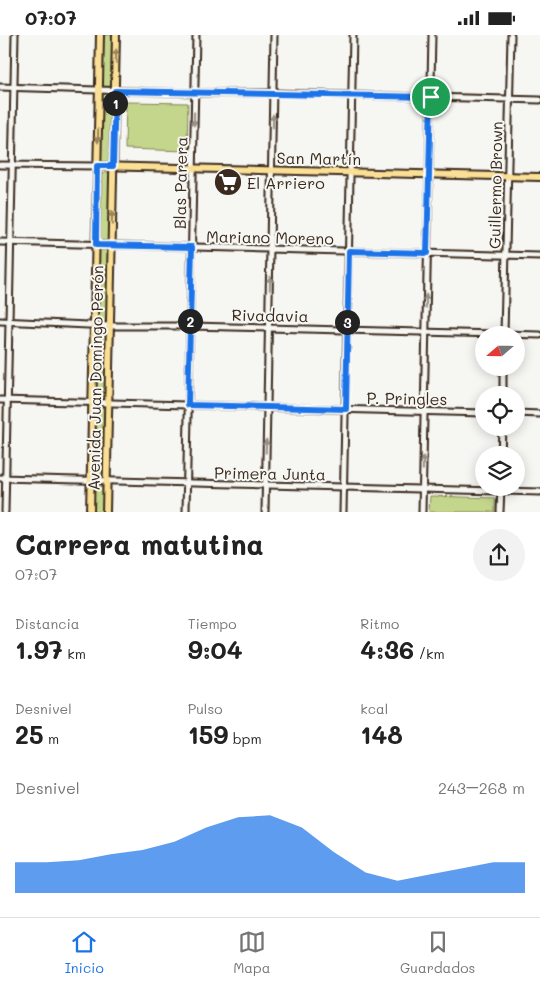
<!DOCTYPE html>
<html lang="es">
<meta charset="utf-8">
<style>
:root{--surface:#fff;--page:#f2f2f2;--text:#222;--muted:#767676;--line:#e0e0e0;--accent:#1a73e8}
body{margin:0;font-family:Mali,sans-serif;background:var(--page);color:var(--text);height:100vh;display:flex;flex-direction:column;font-size:19px;white-space:nowrap}
*{box-sizing:border-box;margin:0}
p{font-size:16px;color:var(--muted)}
.icon{flex:none;width:28px;height:28px;fill:none;stroke:currentColor;stroke-width:2;stroke-linecap:round;stroke-linejoin:round}
.map{position:relative;height:477px;overflow:hidden}
.side{display:flex;flex-direction:column;background:var(--surface);flex:1}
.side>*{flex:none}
.needle{width:32px;rotate:250deg}
.fabs{position:absolute;left:475px;top:291px;display:grid;gap:10px}
.fabs a{display:grid;place-items:center;width:50px;height:50px;border-radius:50%;background:var(--surface);box-shadow:0 2px 12px #0003;font-size:25px}
.pin{position:absolute;display:grid;place-items:center;width:42px;height:42px;color:#fff;margin:-21px;border:2px solid #fff;border-radius:50%;box-shadow:0 1px 5px #0007}
.km{position:absolute;width:25px;height:25px;margin:-12px;border-radius:50%;background:#222;color:#fff;font-size:14px;line-height:25px;text-align:center}
.round{display:grid;place-items:center;flex:none;width:52px;height:52px;border-radius:26px;background:var(--page)}
.summary{display:flex;align-items:center;justify-content:space-between;height:85px;padding:0 15px}
h1{font-size:28px;font-weight:700;line-height:38px}
.figures{display:grid;grid-template-columns:repeat(3,1fr);gap:8px;height:85px;padding:5px 15px}
.figures div{display:grid;align-content:center}
.figures b{font-size:25px;font-weight:700}
.figures small{font-size:14px;font-weight:400}
.figures p{font-size:14px}
.chart{height:140px;padding:10px 15px}
.chart p{display:flex;justify-content:space-between}
.chart svg{width:100%;height:90px;margin-top:5px;fill:var(--accent);opacity:.7}
.status{display:flex;justify-content:space-between;align-items:center;height:35px;padding:0 25px;background:var(--surface);direction:ltr}
.status svg{height:14px;fill:currentColor}
.tab-bar{display:flex;justify-content:space-around;align-items:center;height:70px;border-top:1px solid var(--line);background:var(--surface);font-size:14px;color:var(--muted)}
.tab-bar a{display:grid;justify-items:center;gap:2px}
.tab-bar .selected{color:var(--accent)}
.map>svg:first-child{display:block}
</style>
<div class="status"><b>07:07</b><svg viewBox="0 0 49 12"><path d="M0 12V9h3v3zM5 12V6h3v6zM10 12V3h3v9zM15 12V0h3v12zM26 1h20v11H26zM47 4h2v5h-2z"/></svg></div>
<div class="map">
<svg width="540" height="477" viewBox="0 0 540 477">
<rect width="100%" height="100%" fill="#f6f6f2"/>
<filter id="ink" filterUnits="userSpaceOnUse"><feTurbulence type="fractalNoise" baseFrequency=".02" numOctaves="2"/><feDisplacementMap in="SourceGraphic" scale="10" xChannelSelector="R" yChannelSelector="G"/><feConvolveMatrix kernelMatrix="1 2 1 2 8 2 1 2 1" color-interpolation-filters="sRGB"/></filter>
<g filter="url(#ink)">
<g fill="#c4d68b" stroke="#808054">
<path d="M101,0H114L113,53H100Z"/>
<path d="M101,58H112L111,127L108,129H101L99,123Z"/>
<path d="M126,67L188,68L187,116L125,114Z"/>
<path d="M107,137L111,140L109,209L98,208L100,140Z"/>
<path d="M98,215H110L108,288H96Z"/>
<path d="M96,294H108L106,366H94Z"/>
<path d="M95,372H106L104,445H93Z"/>
<rect x="92" y="451" width="11" height="26"/>
<path d="M430,461L495,463V477H429Z"/>
</g>
<g fill="none" stroke-linecap="round" stroke-linejoin="round">
<defs>
<g id="minor">
<path d="M0,52L195,58H273L540,65"/>
<path d="M0,130L97,131"/>
<path d="M0,207L540,221"/>
<path d="M0,286L110,291H190L540,300"/>
<path d="M504,300L511,0"/>
<path d="M503,360V332"/>
<path d="M0,365L484,378"/>
<path d="M516,378L540,379"/>
<path d="M501,420L502,392"/>
<path d="M0,443L540,457"/>
<path d="M5,477L15,0"/>
<path d="M186,477L196,0"/>
<path d="M265,477L274,0"/>
<path d="M343,477L353,0"/>
<path d="M422,477L432,0"/>
<path d="M500,477L501,452"/>
</g>
<g id="major">
<path d="M97,131L540,142"/>
<path d="M90,477L100,0"/>
<path d="M106,477L116,0"/>
</g>
</defs>
<use href="#minor" stroke="#3b2a1e" stroke-width="9"/>
<use href="#major" stroke="#3b2a1e" stroke-width="10"/>
<use href="#minor" stroke="#f6f6f2" stroke-width="5"/>
<use href="#major" stroke="#fadf96" stroke-width="6"/>
</g>
<defs><path id="oneway-solid" d="M-6-.8H1V-3.2L6.5 0L1 3.2V.8H-6Z" transform="scale(1.25)"/></defs>
<g fill="#9a845a">
<use href="#oneway-solid" transform="translate(116 21) rotate(-89)"/>
<use href="#oneway-solid" transform="translate(98 101) rotate(91)"/>
<use href="#oneway-solid" transform="translate(112 183) rotate(-89)"/>
</g>
<g fill="#989088">
<use href="#oneway-solid" transform="translate(194 84) rotate(91)"/>
<use href="#oneway-solid" transform="translate(273 86) rotate(-89)"/>
<use href="#oneway-solid" transform="translate(270 248) rotate(-88)"/>
<use href="#oneway-solid" transform="translate(426 266) rotate(-89)"/>
<use href="#oneway-solid" transform="translate(266 411) rotate(-88)"/>
<use href="#oneway-solid" transform="translate(423 428) rotate(-89)"/>
</g>
</g>
<g fill="none" stroke-linecap="round" stroke-linejoin="round" filter="url(#ink)">
<defs>
<path id="route" d="M115,56L431,62L427,218L349,216L346,374L188,370L192,212L96,210L97,131H113Z"/>
</defs>
<use href="#route" stroke="#fff" stroke-width="10"/>
<use href="#route" stroke="#1a73e8" stroke-width="6"/>
</g>
<defs>
<symbol id="supermarket-disc" viewBox="-11 -11 22 22"><circle r="9.5" fill="#3b2a1e" stroke="#f6f6f2"/><path d="M-6-5.5h2.5l.6 2H6L4.5 2H-2.5L-4.4-4H-6ZM-1.5 3.2a1.3 1.3 0 1 0 .1 0ZM3 3.2a1.3 1.3 0 1 0 .1 0Z" fill="#fff"/></symbol>
</defs>
<g fill-rule="evenodd">
<use href="#supermarket-disc" x="212" y="131" width="32" height="32"/>
</g>
<g text-anchor="middle" dominant-baseline="central" stroke-width="4" stroke-linejoin="round" paint-order="stroke">
<g font-size="16" fill="#3b2a1e" stroke="#f6f6f2">
<text transform="translate(319 123) rotate(1)">San Martín</text>
<text transform="translate(180 148) rotate(-89)">Blas Parera</text>
<text transform="translate(495 150) rotate(-89)">Guillermo Brown</text>
<text transform="translate(270 202) rotate(1)">Mariano Moreno</text>
<text transform="translate(270 280) rotate(1)">Rivadavia</text>
<text transform="translate(95 343) rotate(-89)">Avenida Juan Domingo Perón</text>
<text transform="translate(407 363) rotate(1)">P. Pringles</text>
<text transform="translate(270 438) rotate(1)">Primera Junta</text>
</g>
<g font-size="16" fill="#3b2a1e" stroke="#f6f6f2" text-anchor="start">
<text x="247" y="147">El Arriero</text>
</g>
</g>
</svg>
<div class="fabs">
<a><svg class="needle" viewBox="-14 -14 28 28"><path d="M0-13l5 13h-10z" fill="#e53935"/><path d="M0 13l5-13h-10z" fill="#767676"/></svg></a>
<a><svg class="icon" aria-label="locate" viewBox="0 0 24 24"><circle cx="12" cy="12" r="6"/><path d="M12 2v4M12 18v4M2 12h4M18 12h4"/></svg></a>
<a><svg class="icon" aria-label="layers" viewBox="0 0 24 24"><path d="M12 4l9 5-9 5-9-5zM3 14l9 5 9-5"/></svg></a>
</div>
<div class="pin" style="left:431px;top:62px;background:#1e9e55"><svg class="icon" aria-label="arrive" viewBox="0 0 24 24"><path d="M6 21V4h12l-3 4 3 4H6"/></svg></div>
<b class="km" style="left:115px;top:68px">1</b>
<b class="km" style="left:190px;top:286px">2</b>
<b class="km" style="left:347px;top:287px">3</b>
</div>
<section class="side">
<div class="summary"><div><h1>Carrera matutina</h1><p>07:07</p></div><a class="round"><svg class="icon" aria-label="share" viewBox="0 0 24 24"><path d="M12 15V3M7 8l5-5 5 5M5 13v7h14v-7"/></svg></a></div>
<div class="figures">
<div><p>Distancia</p><b>1.97<small> km</small></b></div>
<div><p>Tiempo</p><b>9:04</b></div>
<div><p>Ritmo</p><b>4:36<small> /km</small></b></div>
</div>
<div class="figures">
<div><p>Desnivel</p><b>25<small> m</small></b></div>
<div><p>Pulso</p><b>159<small> bpm</small></b></div>
<div><p>kcal</p><b>148</b></div>
</div>
<div class="chart"><p><span>Desnivel</span>243–268 m</p>
<svg viewBox="0 0 160 44" preserveAspectRatio="none"><path d="M0 44V29L10 29L20 28L30 25L40 23L50 19L60 12L70 7L80 6L90 12L100 24L110 34L120 38L130 35L140 32L150 29L160 29V44z"/></svg>
</div>
</section>
<nav class="tab-bar">
<a class="selected"><svg class="icon" aria-label="home" viewBox="0 0 24 24"><path d="M3 11l9-7 9 7M6 9v11h12V9"/></svg>Inicio</a>
<a><svg class="icon" aria-label="map" viewBox="0 0 24 24"><path d="M3 6l6-2 6 2 6-2v14l-6 2-6-2-6 2zM9 4v14M15 6v14"/></svg>Mapa</a>
<a><svg class="icon" aria-label="saved" viewBox="0 0 24 24"><path d="M7 4h10v16l-5-4-5 4z"/></svg>Guardados</a>
</nav>
